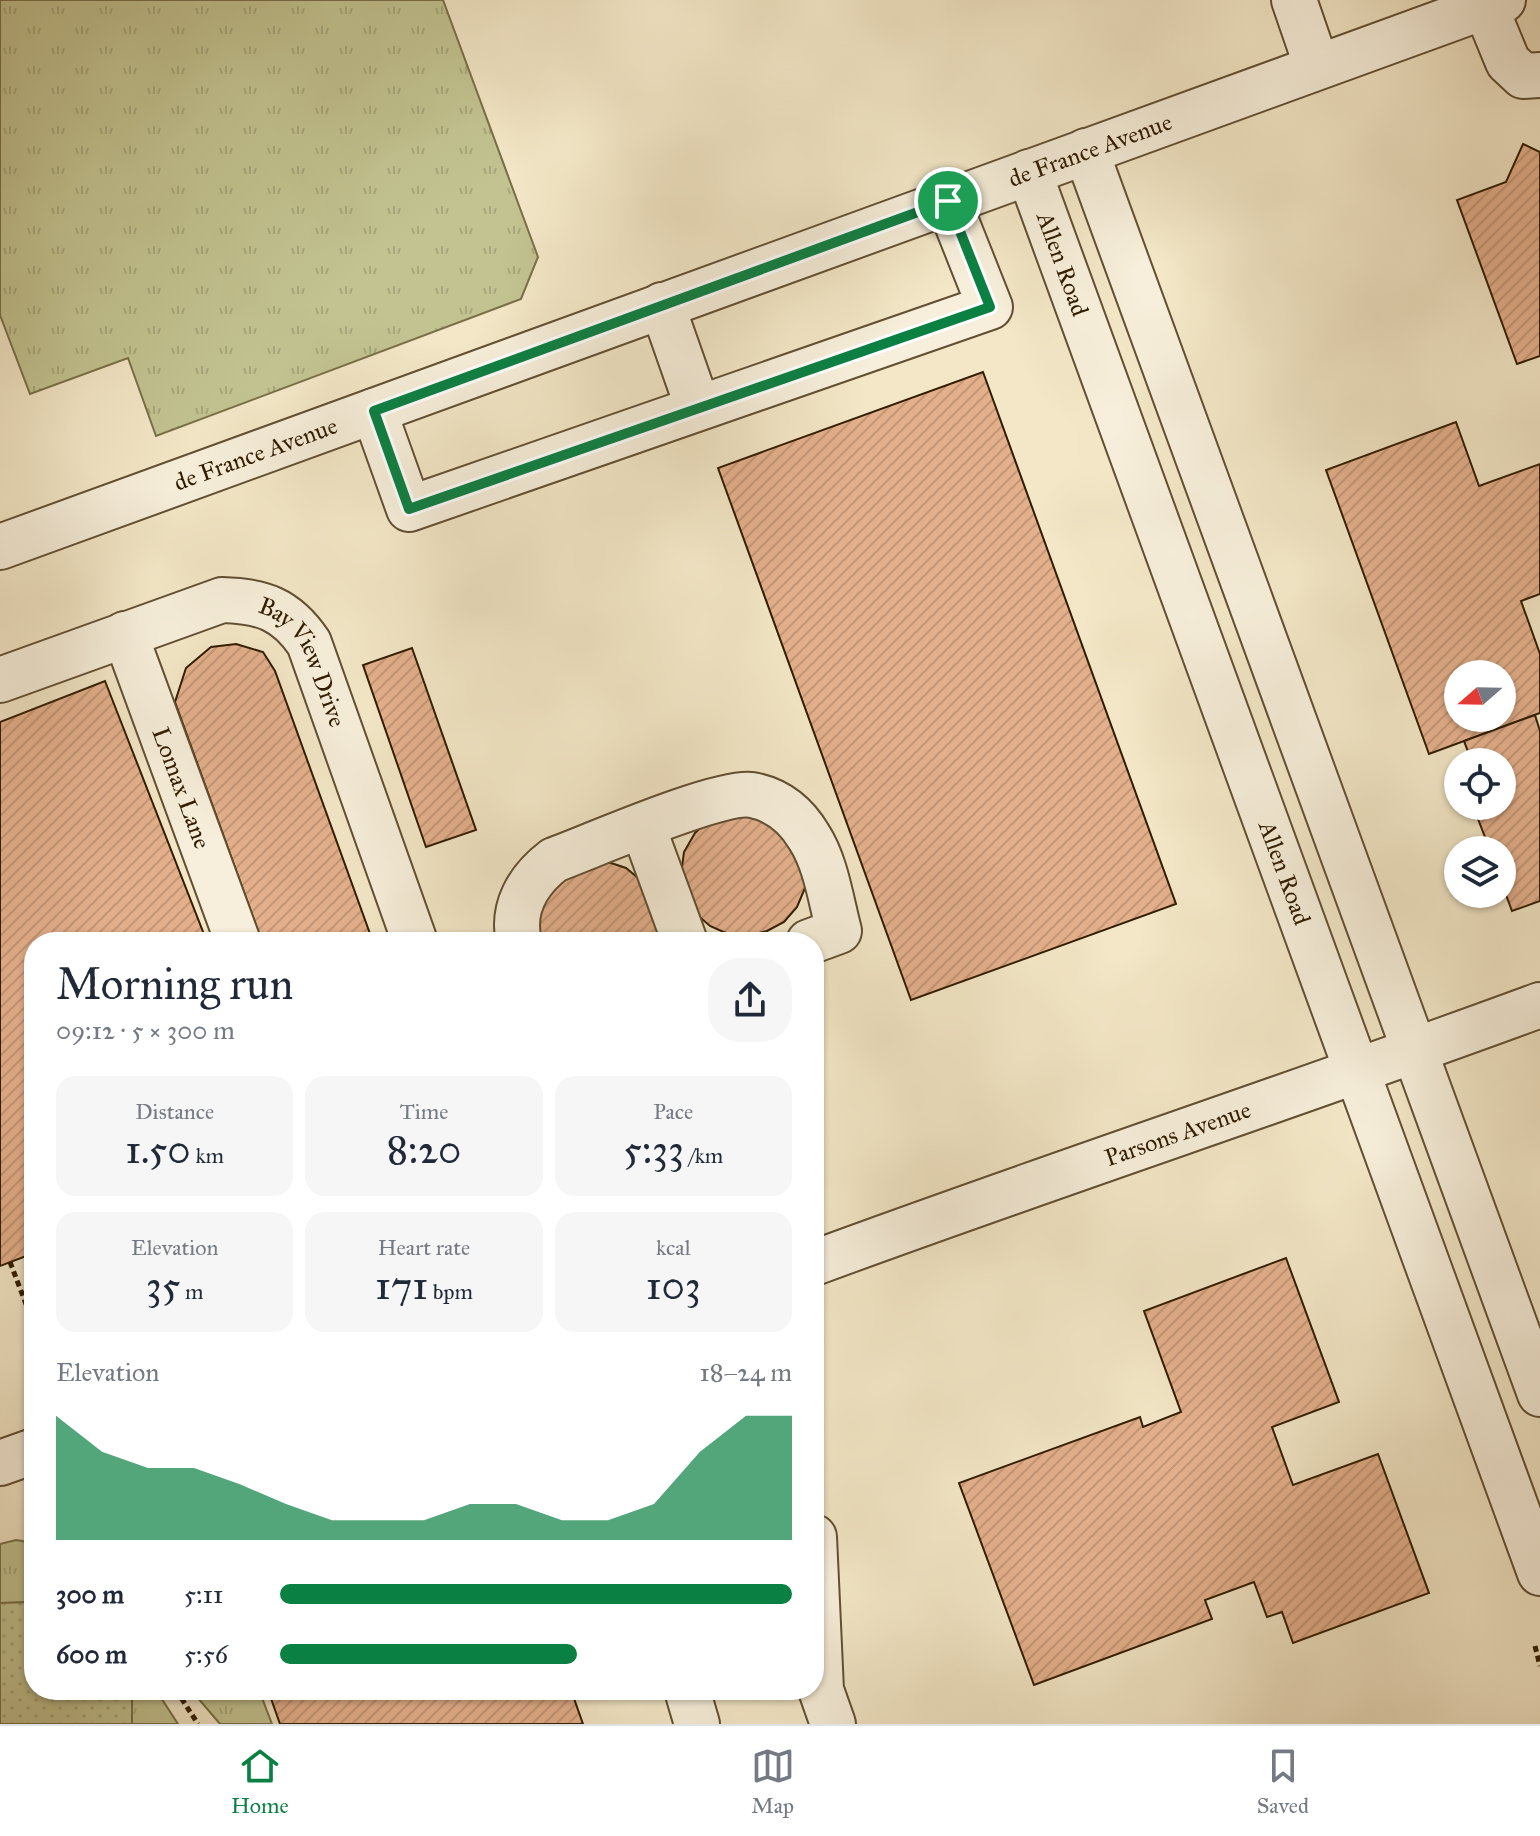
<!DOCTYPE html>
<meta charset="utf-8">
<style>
:root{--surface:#fff;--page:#f6f6f7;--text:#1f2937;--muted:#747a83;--line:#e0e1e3;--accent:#0b8043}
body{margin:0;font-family:"IM FELL Great Primer",serif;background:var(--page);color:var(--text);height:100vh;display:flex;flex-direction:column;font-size:30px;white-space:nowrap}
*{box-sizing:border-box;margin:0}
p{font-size:26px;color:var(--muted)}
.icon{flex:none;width:44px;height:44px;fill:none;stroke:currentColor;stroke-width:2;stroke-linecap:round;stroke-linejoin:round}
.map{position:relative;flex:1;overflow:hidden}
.drawer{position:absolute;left:24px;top:932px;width:800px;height:768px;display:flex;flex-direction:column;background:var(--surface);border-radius:32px;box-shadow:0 2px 6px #0004}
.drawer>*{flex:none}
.needle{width:52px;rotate:250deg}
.tools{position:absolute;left:1444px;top:660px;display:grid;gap:16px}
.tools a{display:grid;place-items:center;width:72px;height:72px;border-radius:50%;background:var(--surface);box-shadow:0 2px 6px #0004;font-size:40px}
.pin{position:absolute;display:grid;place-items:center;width:68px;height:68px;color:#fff;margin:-34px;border:4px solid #fff;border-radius:50%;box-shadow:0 2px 8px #0007}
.round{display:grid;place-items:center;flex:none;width:84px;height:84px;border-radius:32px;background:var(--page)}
.summary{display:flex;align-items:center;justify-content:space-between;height:136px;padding:0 32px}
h1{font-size:44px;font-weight:600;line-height:60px}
.stats{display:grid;grid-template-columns:repeat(3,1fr);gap:12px;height:136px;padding:8px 32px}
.stats div{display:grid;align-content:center;border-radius:20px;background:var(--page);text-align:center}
.stats b{font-size:40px;font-weight:600}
.stats small{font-size:22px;font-weight:400}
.stats p{font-size:22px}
.chart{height:224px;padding:16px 32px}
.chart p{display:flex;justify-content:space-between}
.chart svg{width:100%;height:144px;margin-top:8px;fill:var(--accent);opacity:.7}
ul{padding:0 32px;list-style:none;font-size:26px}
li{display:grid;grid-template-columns:128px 96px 1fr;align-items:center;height:60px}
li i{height:20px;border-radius:10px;background:var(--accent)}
.tab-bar{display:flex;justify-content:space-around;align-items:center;height:112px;border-top:2px solid var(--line);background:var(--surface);font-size:22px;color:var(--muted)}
.tab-bar a{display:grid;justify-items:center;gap:4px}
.tab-bar .current{color:var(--accent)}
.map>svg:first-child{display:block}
</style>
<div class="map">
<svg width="1540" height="1724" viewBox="0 0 1540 1724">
<defs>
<pattern id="grass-tufts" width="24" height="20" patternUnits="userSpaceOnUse" patternTransform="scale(2)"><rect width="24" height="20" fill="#c2c391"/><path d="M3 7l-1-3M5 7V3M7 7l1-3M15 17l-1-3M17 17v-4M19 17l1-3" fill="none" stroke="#a7a77b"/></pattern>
<pattern id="garden-dots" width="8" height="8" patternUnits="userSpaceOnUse" patternTransform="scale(2)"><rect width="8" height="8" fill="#c2c391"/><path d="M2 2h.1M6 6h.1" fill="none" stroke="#a7a77b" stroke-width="1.8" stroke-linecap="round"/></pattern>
<pattern id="building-hatch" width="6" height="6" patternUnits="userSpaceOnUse" patternTransform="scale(2)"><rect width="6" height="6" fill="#e4b08c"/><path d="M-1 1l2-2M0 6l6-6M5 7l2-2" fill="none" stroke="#c49777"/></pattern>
</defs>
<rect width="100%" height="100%" fill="#f3e7c7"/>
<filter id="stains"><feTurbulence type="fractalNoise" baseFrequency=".0025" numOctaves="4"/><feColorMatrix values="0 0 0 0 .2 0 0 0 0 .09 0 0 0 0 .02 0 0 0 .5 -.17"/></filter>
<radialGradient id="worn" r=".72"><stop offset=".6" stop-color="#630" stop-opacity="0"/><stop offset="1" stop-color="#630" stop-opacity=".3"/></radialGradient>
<g fill="url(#grass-tufts)" stroke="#797048" stroke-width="2">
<path d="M0,0H443L538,257L521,299L156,436L128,358L30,394L0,315Z"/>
<path d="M16,1540L34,1543V1602L0,1603V1544Z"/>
<path d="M132,1690H156L178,1724H132Z"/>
<path d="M191,1690H259L272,1724H220Z"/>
</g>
<path fill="url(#garden-dots)" stroke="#797048" stroke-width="2" d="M34,1602V1690H132V1724H0V1603Z"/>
<g fill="url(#building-hatch)" stroke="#301c00" stroke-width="2" fill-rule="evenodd">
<path d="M1523,144L1540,152V356L1517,364L1457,200L1506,182Z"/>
<path d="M983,372L1176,904L911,1000L718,468Z"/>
<path d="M1456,422L1479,486L1540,464V594L1521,601L1540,654V713L1429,754L1326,470ZM1458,674H1502V718H1458Z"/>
<path d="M236,644L263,652L275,671L373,942H262L175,702L186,668L211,647Z"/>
<path d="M412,648L476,830L426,847L363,665Z"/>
<path d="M105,681L207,942H34V1253L0,1266V722Z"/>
<path d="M1535,715L1540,731V901L1512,911L1502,884V850H1490L1473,806H1502V762H1472L1464,741Z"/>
<path d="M754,810L803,850L807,869L805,888L797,907L784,922L767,931L748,936L728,934L710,926L695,913L681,874L684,852L695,833L711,818Z"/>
<path d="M605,861L626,868L643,882L659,920L655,942H536L532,925L546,884Z"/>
<path d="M1286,1258L1339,1402L1272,1427L1293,1485L1378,1454L1429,1593L1293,1643L1282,1612L1267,1617L1254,1582L1205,1600L1212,1619L1034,1685L959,1483L1140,1417L1143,1427L1181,1412L1144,1311Z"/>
<path d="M268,1690H571L583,1724H280Z"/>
</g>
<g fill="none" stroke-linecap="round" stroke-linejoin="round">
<defs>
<g id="minor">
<path d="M1294,0L1317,67"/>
<path d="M1485,6L1508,62L1523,76L1540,75"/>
<path d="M1086,151L1540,1394"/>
<path id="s1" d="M1029,172L1540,1573"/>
<path d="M662,305L698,408"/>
<path d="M374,411L409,509L990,307L948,201"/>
<path id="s2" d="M0,547L1503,0"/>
<path id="s3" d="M125,634L238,942"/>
<path id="s4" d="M0,680L222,600C262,601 286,609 309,643L415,942"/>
<path d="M643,827L685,942"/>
<path d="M519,942C511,908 528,880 554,860C592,846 719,790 752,795C778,800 796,815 809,837C826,863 831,901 839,931L809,942"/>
<path id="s5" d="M814,1263C1055,1174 1299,1094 1540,1005"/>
<path d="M0,1463L34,1451"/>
<path d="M814,1537L821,1690L833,1724"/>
<path d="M687,1690L697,1724"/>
</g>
</defs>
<use href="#minor" stroke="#614f32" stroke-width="48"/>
<g stroke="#301c00" stroke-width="5" stroke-dasharray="6 4" stroke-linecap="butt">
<path d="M10,1262L34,1325"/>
<path d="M1535,1646L1540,1666"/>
<path d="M176,1690L198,1724"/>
</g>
<use href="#minor" stroke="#f7efdb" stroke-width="44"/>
</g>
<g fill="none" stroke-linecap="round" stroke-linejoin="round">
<defs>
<path id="route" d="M948,201L990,307L409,509L374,411Z"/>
</defs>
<use href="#route" stroke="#fff" stroke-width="16"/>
<use href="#route" stroke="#0b8043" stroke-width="10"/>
</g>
<g text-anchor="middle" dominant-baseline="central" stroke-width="6" stroke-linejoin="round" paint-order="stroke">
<g font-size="24" fill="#301c00" stroke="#f7efdb">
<text stroke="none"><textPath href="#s2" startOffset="1160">de France Avenue</textPath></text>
<text stroke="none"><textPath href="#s1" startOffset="98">Allen Road</textPath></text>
<text stroke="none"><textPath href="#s2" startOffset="272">de France Avenue</textPath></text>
<text stroke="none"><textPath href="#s4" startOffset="350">Bay View Drive</textPath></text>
<text stroke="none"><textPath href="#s3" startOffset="164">Lomax Lane</textPath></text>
<text stroke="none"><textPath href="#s1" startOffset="746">Allen Road</textPath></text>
<text stroke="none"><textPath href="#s5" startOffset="386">Parsons Avenue</textPath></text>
</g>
</g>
<rect width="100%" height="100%" filter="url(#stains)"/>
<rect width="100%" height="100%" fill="url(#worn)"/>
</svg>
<div class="tools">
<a><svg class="needle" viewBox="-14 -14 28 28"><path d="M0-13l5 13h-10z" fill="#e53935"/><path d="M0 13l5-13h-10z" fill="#747a83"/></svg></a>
<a><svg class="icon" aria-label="locate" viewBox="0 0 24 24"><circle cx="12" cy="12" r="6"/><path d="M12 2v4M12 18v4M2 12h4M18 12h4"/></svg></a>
<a><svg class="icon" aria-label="layers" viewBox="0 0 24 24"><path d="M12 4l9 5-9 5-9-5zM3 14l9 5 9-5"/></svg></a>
</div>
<div class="pin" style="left:948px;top:201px;background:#1e9e55"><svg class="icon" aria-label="arrive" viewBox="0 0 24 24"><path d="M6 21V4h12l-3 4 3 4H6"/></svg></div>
<section class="drawer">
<div class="summary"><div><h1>Morning run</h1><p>09:12 · 5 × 300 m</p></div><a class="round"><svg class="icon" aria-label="share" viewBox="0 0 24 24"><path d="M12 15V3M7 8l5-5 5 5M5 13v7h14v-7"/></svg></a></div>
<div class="stats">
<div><p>Distance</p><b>1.50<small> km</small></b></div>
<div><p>Time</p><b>8:20</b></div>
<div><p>Pace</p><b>5:33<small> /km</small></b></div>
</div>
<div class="stats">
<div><p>Elevation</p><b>35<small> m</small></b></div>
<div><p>Heart rate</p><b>171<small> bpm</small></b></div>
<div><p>kcal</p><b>103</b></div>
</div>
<div class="chart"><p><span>Elevation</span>18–24 m</p>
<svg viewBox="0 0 160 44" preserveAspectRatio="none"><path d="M0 44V6L10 17L20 22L30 22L40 27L50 33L60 38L70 38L80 38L90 33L100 33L110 38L120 38L130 33L140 17L150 6L160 6V44z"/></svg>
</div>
<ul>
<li><b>300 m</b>5:11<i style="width:100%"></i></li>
<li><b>600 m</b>5:56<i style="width:58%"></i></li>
</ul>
</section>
</div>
<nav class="tab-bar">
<a class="current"><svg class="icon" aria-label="home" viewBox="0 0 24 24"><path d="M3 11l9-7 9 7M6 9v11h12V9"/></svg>Home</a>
<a><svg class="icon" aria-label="map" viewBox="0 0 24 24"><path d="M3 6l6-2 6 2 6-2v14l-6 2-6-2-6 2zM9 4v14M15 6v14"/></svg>Map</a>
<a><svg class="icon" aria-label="saved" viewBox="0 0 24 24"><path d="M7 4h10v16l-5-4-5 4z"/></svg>Saved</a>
</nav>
